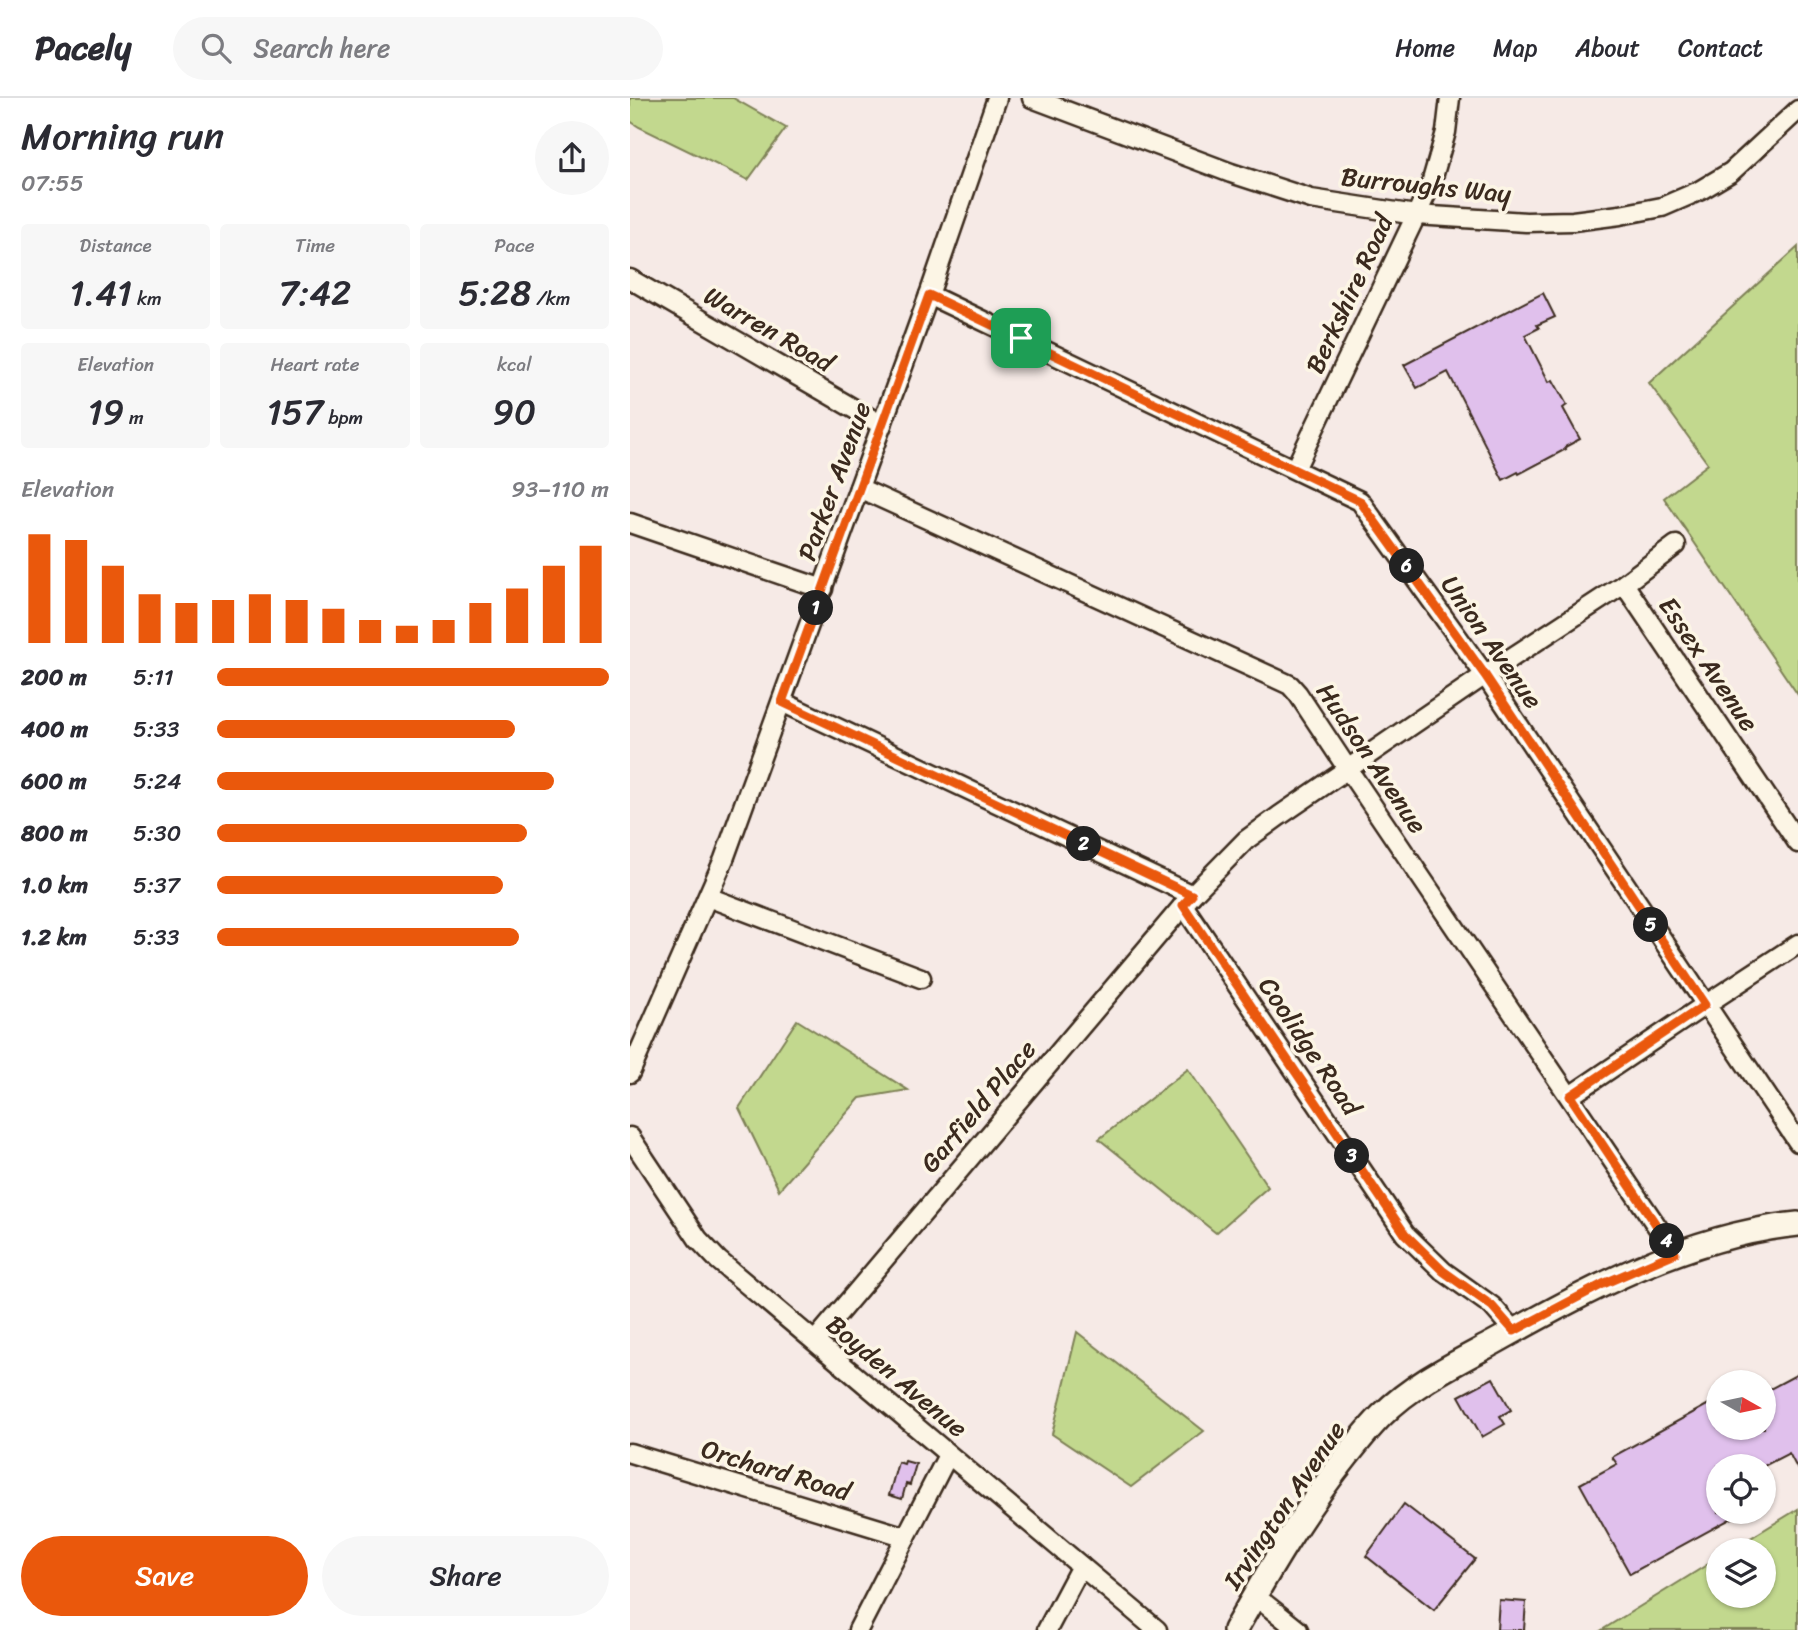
<!DOCTYPE html>
<meta charset="utf-8">
<style>
:root{--surface:#fff;--page:#f7f7f7;--text:#2b2b33;--muted:#7c7c81;--line:#e1e1e2;--accent:#ea580c}
body{margin:0;font-family:Sriracha,sans-serif;background:var(--page);color:var(--text);height:100vh;display:flex;flex-direction:column;font-size:26px;white-space:nowrap}
*{box-sizing:border-box;margin:0}
p{font-size:23px;color:var(--muted)}
.icon{flex:none;width:38px;height:38px;fill:none;stroke:currentColor;stroke-width:2;stroke-linecap:round;stroke-linejoin:round}
.map{position:relative;flex:1;overflow:hidden}
.details{display:flex;flex-direction:column;background:var(--surface);width:630px}
.details>*{flex:none}
.needle{width:46px;rotate:99deg}
.buttons{position:absolute;left:1076px;top:1272px;display:grid;gap:14px}
.buttons a{display:grid;place-items:center;width:70px;height:70px;border-radius:50%;background:var(--surface);box-shadow:0 2px 5px #0004;font-size:35px}
.pin{position:absolute;display:grid;place-items:center;width:60px;height:60px;color:#fff;margin:-30px;border-radius:14px;box-shadow:0 4px 10px #0006}
.km{position:absolute;width:35px;height:35px;margin:-18px;border-radius:50%;background:#222;color:#fff;font-size:19px;line-height:35px;text-align:center}
.round{display:grid;place-items:center;flex:none;width:74px;height:74px;border-radius:37px;background:var(--page)}
.head{display:flex;align-items:center;justify-content:space-between;height:119px;padding:0 21px}
h1{font-size:38px;font-weight:600;line-height:52px}
.stats{display:grid;grid-template-columns:repeat(3,1fr);gap:10px;height:119px;padding:7px 21px}
.stats div{display:grid;align-content:center;border-radius:7px;background:var(--page);text-align:center}
.stats b{font-size:35px;font-weight:600}
.stats small{font-size:19px;font-weight:400}
.stats p{font-size:19px}
.chart{height:196px;padding:14px 21px}
.chart p{display:flex;justify-content:space-between}
.chart svg{width:100%;height:126px;margin-top:7px;stroke:var(--accent);stroke-width:6}
.cta{display:flex;gap:14px;margin-top:auto;padding:14px 21px}
.cta a{flex:1;height:80px;border-radius:42px;background:var(--accent);color:#fff;font-size:28px;font-weight:600;line-height:80px;text-align:center}
.cta a+a{background:var(--page);color:var(--text)}
ul{padding:0 21px;list-style:none;font-size:23px}
li{display:grid;grid-template-columns:112px 84px 1fr;align-items:center;height:52px}
li i{height:18px;border-radius:9px;background:var(--accent)}
header{display:flex;align-items:center;gap:42px;box-sizing:border-box;height:98px;padding:0 35px;background:var(--surface);border-bottom:2px solid var(--line)}
header strong{font-size:33px}
nav{display:flex;gap:38px;margin-inline-start:auto;font-size:24px}
.search{width:490px;height:63px;background:var(--page);display:flex;align-items:center;gap:18px;box-sizing:border-box;padding:0 24px;border-radius:38px;color:var(--muted);font-size:26px}
main{display:flex;flex:1;min-height:0}
.map>svg:first-child{display:block}
</style>
<header>
<strong>Pacely</strong>
<div class="search"><svg class="icon" aria-label="search" viewBox="0 0 24 24"><circle cx="10" cy="10" r="6"/><path d="M15 15l6 6"/></svg>Search here</div>
<nav><a>Home</a><a>Map</a><a>About</a><a>Contact</a></nav>
</header>
<main>
<section class="details">
<div class="head"><div><h1>Morning run</h1><p>07:55</p></div><a class="round"><svg class="icon" aria-label="share" viewBox="0 0 24 24"><path d="M12 15V3M7 8l5-5 5 5M5 13v7h14v-7"/></svg></a></div>
<div class="stats">
<div><p>Distance</p><b>1.41<small> km</small></b></div>
<div><p>Time</p><b>7:42</b></div>
<div><p>Pace</p><b>5:28<small> /km</small></b></div>
</div>
<div class="stats">
<div><p>Elevation</p><b>19<small> m</small></b></div>
<div><p>Heart rate</p><b>157<small> bpm</small></b></div>
<div><p>kcal</p><b>90</b></div>
</div>
<div class="chart"><p><span>Elevation</span>93–110 m</p>
<svg viewBox="0 0 160 44" preserveAspectRatio="none"><path d="M5 44V6M15 44V8M25 44V17M35 44V27M45 44V30M55 44V29M65 44V27M75 44V29M85 44V32M95 44V36M105 44V38M115 44V36M125 44V30M135 44V25M145 44V17M155 44V10"/></svg>
</div>
<ul>
<li><b>200 m</b>5:11<i style="width:100%"></i></li>
<li><b>400 m</b>5:33<i style="width:76%"></i></li>
<li><b>600 m</b>5:24<i style="width:86%"></i></li>
<li><b>800 m</b>5:30<i style="width:79%"></i></li>
<li><b>1.0 km</b>5:37<i style="width:73%"></i></li>
<li><b>1.2 km</b>5:33<i style="width:77%"></i></li>
</ul>
<div class="cta"><a>Save</a><a>Share</a></div>
</section>
<div class="map">
<svg width="1168" height="1532" viewBox="0 0 1168 1532">
<rect width="100%" height="100%" fill="#f6eae6"/>
<filter id="ink" filterUnits="userSpaceOnUse"><feTurbulence type="fractalNoise" baseFrequency=".0143" numOctaves="2"/><feDisplacementMap in="SourceGraphic" scale="14" xChannelSelector="R" yChannelSelector="G"/><feConvolveMatrix kernelMatrix="1 2 1 2 8 2 1 2 1" color-interpolation-filters="sRGB"/></filter>
<g filter="url(#ink)">
<g fill="#c2d88e" stroke="#7e8156" stroke-width="2">
<path d="M0,0H103L156,30L118,82L9,29L0,23Z"/>
<path d="M1168,149V597L1034,400L1078,366L1019,285Z"/>
<path d="M167,922L278,992L230,1000L149,1092L109,1010Z"/>
<path d="M558,971L638,1089L586,1135L469,1041Z"/>
<path d="M447,1234L574,1333L501,1389L422,1336Z"/>
<path d="M1168,1411V1532H972L1088,1460V1498H1134V1452H1101Z"/>
</g>
<g fill="#e0c0ec" stroke="#3b2a1e" stroke-width="2">
<path d="M913,195L925,219L907,227L909,230L895,237L919,284L923,282L937,307L933,310L950,341L935,349L936,351L889,376L888,374L873,382L818,274L787,290L774,267Z"/>
<path d="M1168,1276V1372L1159,1355L1134,1368H1088V1414H1113L1000,1476L950,1386L987,1366L982,1359L1088,1301V1330H1134V1294Z"/>
<path d="M863,1280L881,1312L870,1318L875,1326L852,1339L829,1298Z"/>
<path d="M275,1363L286,1366L280,1387L276,1386L272,1401L259,1397L268,1364L274,1366Z"/>
<path d="M774,1406L845,1461L804,1512L736,1458Z"/>
<path d="M869,1502L896,1504L894,1532H867Z"/>
</g>
<g fill="none" stroke-linecap="round" stroke-linejoin="round">
<defs>
<g id="minor">
<path d="M402,0L601,75L681,101L786,117L896,124L943,123L990,117L1032,109L1069,93L1101,74L1168,12"/>
<path d="M0,181L252,327"/>
<path d="M299,197L730,403L855,577L1168,1044"/>
<path d="M665,371L801,86L816,34L820,0"/>
<path d="M229,390L660,587L668,596L717,670L1045,1155"/>
<path d="M0,425L193,491"/>
<path d="M994,486L1168,745"/>
<path d="M152,604L562,797"/>
<path d="M78,799L291,880"/>
<path d="M553,807L775,1136L813,1173L862,1208L884,1233"/>
<path d="M0,975L94,761L299,197L367,0"/>
<path d="M940,998L1075,907L1168,846"/>
<path d="M0,1039L68,1141L88,1162L527,1532"/>
<path d="M185,1243L562,797L616,742L649,718L855,577L994,486L1046,447"/>
<path d="M0,1355L276,1439"/>
<path d="M624,1497L668,1532"/>
<path d="M228,1532L318,1357"/>
<path d="M417,1532L451,1468"/>
</g>
<path id="major" d="M605,1532C639,1472 674,1412 717,1358C728,1344 739,1330 752,1317C783,1286 824,1266 863,1245C958,1192 1058,1137 1168,1126"/>
</defs>
<use href="#minor" stroke="#3b2a1e" stroke-width="23"/>
<use href="#major" stroke="#3b2a1e" stroke-width="28"/>
<use href="#minor" stroke="#fcf5e5" stroke-width="18"/>
<use href="#major" stroke="#fcf5e5" stroke-width="23"/>
</g>
</g>
<g fill="none" stroke-linecap="round" stroke-linejoin="round" filter="url(#ink)">
<defs>
<path id="route" d="M299,197L730,403L855,577L1075,907L940,998L1045,1155L973,1186L884,1233L862,1208L813,1173L775,1136L553,807L562,797L152,604Z"/>
</defs>
<use href="#route" stroke="#fff" stroke-width="14"/>
<use href="#route" stroke="#ea580c" stroke-width="9"/>
</g>
<g text-anchor="middle" dominant-baseline="central" stroke-width="7" stroke-linejoin="round" paint-order="stroke">
<g font-size="26" fill="#3b2a1e" stroke="#fcf5e5">
<text transform="translate(796 87) rotate(6)">Burroughs Way</text>
<text transform="translate(719 196) rotate(-65)">Berkshire Road</text>
<text transform="translate(139 231) rotate(30)">Warren Road</text>
<text transform="translate(204 383) rotate(-70)">Parker Avenue</text>
<text transform="translate(862 544) rotate(55)">Union Avenue</text>
<text transform="translate(1079 566) rotate(56)">Essex Avenue</text>
<text transform="translate(742 660) rotate(56)">Hudson Avenue</text>
<text transform="translate(680 948) rotate(56)">Coolidge Road</text>
<text transform="translate(348 1008) rotate(-50)">Garfield Place</text>
<text transform="translate(267 1278) rotate(40)">Boyden Avenue</text>
<text transform="translate(146 1372) rotate(17)">Orchard Road</text>
<text transform="translate(654 1407) rotate(-56)">Irvington Avenue</text>
</g>
</g>
</svg>
<div class="buttons">
<a><svg class="needle" viewBox="-14 -14 28 28"><path d="M0-13l5 13h-10z" fill="#e53935"/><path d="M0 13l5-13h-10z" fill="#7c7c81"/></svg></a>
<a><svg class="icon" aria-label="locate" viewBox="0 0 24 24"><circle cx="12" cy="12" r="6"/><path d="M12 2v4M12 18v4M2 12h4M18 12h4"/></svg></a>
<a><svg class="icon" aria-label="layers" viewBox="0 0 24 24"><path d="M12 4l9 5-9 5-9-5zM3 14l9 5 9-5"/></svg></a>
</div>
<div class="pin" style="left:391px;top:240px;background:#1e9e55"><svg class="icon" aria-label="arrive" viewBox="0 0 24 24"><path d="M6 21V4h12l-3 4 3 4H6"/></svg></div>
<b class="km" style="left:186px;top:510px">1</b>
<b class="km" style="left:454px;top:746px">2</b>
<b class="km" style="left:722px;top:1058px">3</b>
<b class="km" style="left:1037px;top:1143px">4</b>
<b class="km" style="left:1021px;top:827px">5</b>
<b class="km" style="left:777px;top:468px">6</b>
</div>
</main>
